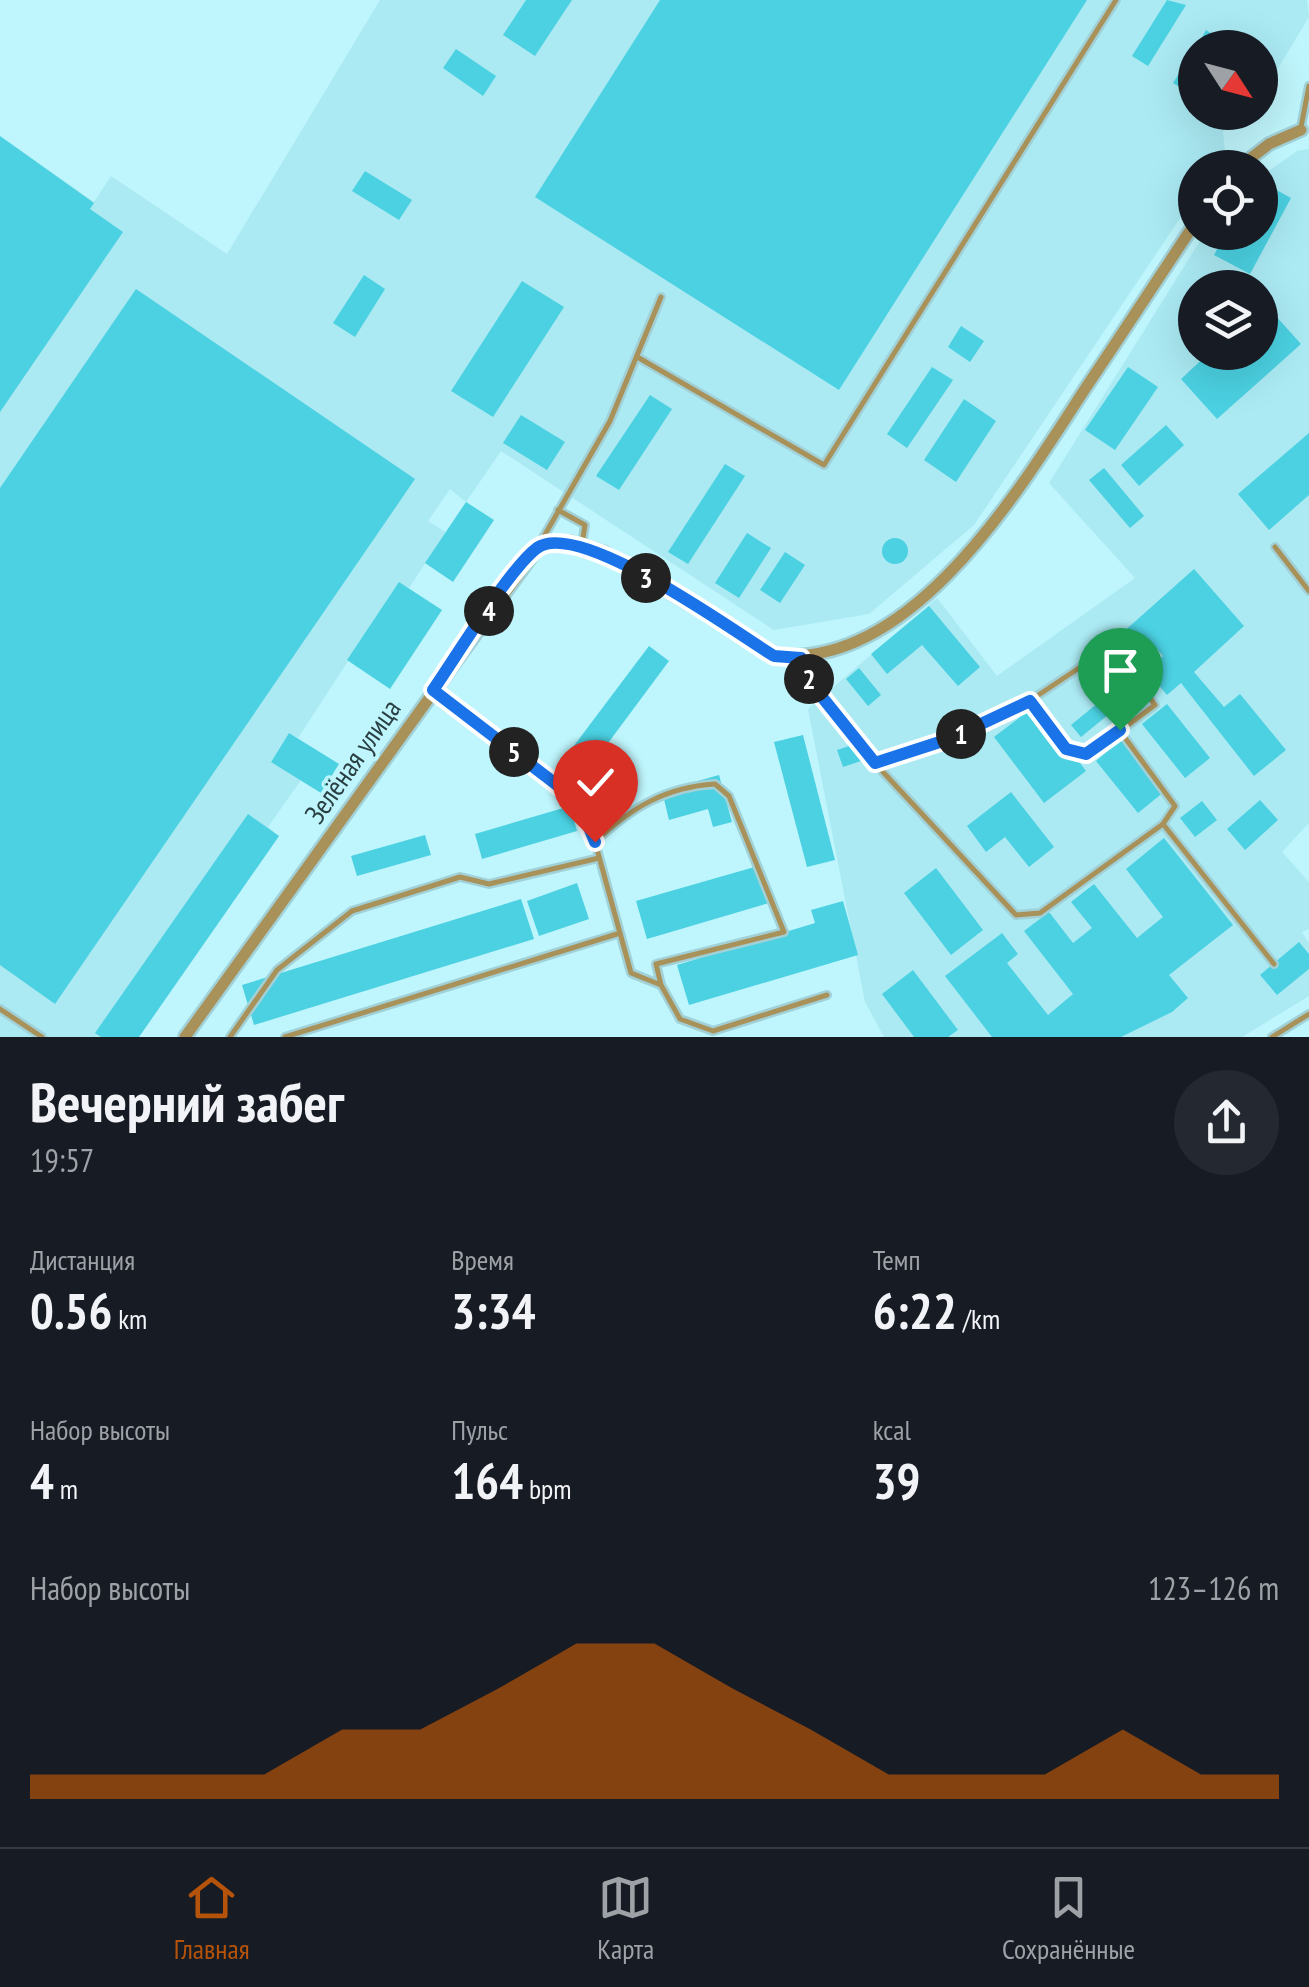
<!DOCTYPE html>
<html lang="ru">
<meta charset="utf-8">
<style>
:root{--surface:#171b24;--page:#242831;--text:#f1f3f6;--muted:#9ea1a6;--line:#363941;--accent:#b45309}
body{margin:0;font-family:"PT Sans Narrow",sans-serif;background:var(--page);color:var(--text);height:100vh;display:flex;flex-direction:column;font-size:38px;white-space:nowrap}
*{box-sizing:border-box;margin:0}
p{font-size:32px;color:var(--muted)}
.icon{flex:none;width:55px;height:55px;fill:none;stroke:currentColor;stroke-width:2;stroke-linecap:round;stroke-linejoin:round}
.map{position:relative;height:1037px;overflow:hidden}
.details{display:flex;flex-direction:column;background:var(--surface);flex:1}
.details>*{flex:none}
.needle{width:65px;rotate:126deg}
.tools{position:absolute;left:1178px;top:30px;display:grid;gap:20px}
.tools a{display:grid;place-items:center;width:100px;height:100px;border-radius:50%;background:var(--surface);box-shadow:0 10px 40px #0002;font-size:50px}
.pin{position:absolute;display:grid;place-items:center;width:85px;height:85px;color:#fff;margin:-102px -42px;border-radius:50% 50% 50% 0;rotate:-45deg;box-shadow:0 0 10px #0007}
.pin .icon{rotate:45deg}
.km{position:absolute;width:50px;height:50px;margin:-25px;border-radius:50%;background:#222;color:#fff;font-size:28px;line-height:50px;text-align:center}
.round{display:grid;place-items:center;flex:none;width:105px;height:105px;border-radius:52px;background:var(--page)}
.overview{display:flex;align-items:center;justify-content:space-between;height:170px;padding:0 30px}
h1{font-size:55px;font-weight:700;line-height:75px}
.metrics{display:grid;grid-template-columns:repeat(3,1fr);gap:15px;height:170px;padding:10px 30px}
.metrics div{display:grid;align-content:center}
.metrics b{font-size:50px;font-weight:700}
.metrics small{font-size:28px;font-weight:400}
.metrics p{font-size:28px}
.chart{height:280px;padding:20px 30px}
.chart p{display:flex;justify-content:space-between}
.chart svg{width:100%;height:180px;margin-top:10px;fill:var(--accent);opacity:.7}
.dock{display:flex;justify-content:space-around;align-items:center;height:140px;border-top:2px solid var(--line);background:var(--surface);font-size:28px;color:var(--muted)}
.dock a{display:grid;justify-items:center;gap:5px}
.dock .on{color:var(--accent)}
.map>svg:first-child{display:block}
</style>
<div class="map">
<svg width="1309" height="1037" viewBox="0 0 1309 1037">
<rect width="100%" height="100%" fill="#bff5fc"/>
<g fill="#abeaf3" fill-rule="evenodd">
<path d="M380,0H1307L1309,17L1260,98V48H1195V112L1251,113L1247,120L1223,131L1225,151L1214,167L1195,168V196L974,525L869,614L774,630L501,451L466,502L450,489L428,521L446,532L409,588L399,583L298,738L289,733L271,761L301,780L268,827L279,836L139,1037H0V136L94,202L111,176L227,254Z"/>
<path d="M1309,149V823L1282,852L1309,882V929L1302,932L1309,943V996L1242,1037H884L865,1002L808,709L937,598L997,676L1135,578L1049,483L1205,233L1260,232V177L1297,151ZM1195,288H1260V352H1195Z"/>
</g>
<g fill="#4bd1e2">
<path d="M526,0H572L535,56L503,35Z"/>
<path d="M660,0H1087L839,390L535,197Z"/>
<path d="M1167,0L1186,5L1148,66L1132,56Z"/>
<path d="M1206,30L1224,42L1221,48H1196Z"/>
<path d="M456,49L496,76L483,96L443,68Z"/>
<path d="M1195,49V89L1191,94L1173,83Z"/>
<path d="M0,136L94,203L90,209L123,232L0,412Z"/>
<path d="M365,171L412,200L399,220L352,191Z"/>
<path d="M1260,181L1291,198L1250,274L1214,255L1226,232H1260Z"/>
<path d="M364,275L385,289L355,337L333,323Z"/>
<path d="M522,281L564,307L493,417L451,391Z"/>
<path d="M136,289L415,479L55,1004L0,965V488Z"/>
<path d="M1265,304L1301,344L1217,419L1181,379L1210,352H1260V308Z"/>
<path d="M961,326L984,341L970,362L948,347Z"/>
<path d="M932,367L953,380L907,448L887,434Z"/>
<path d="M1128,367L1158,387L1115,450L1085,430Z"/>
<path d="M650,395L672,409L619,490L596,476Z"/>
<path d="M964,399L996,421L956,482L924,460Z"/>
<path d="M521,415L565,442L547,470L503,443Z"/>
<path d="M1166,425L1184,445L1139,486L1121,465Z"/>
<path d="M1309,433V495L1269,530L1238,494Z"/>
<path d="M725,464L745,476L688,564L668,552Z"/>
<path d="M1104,468L1144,516L1130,528L1089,480Z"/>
<path d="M466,502L494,520L453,582L425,563Z"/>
<path d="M747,533L771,548L739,598L715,583Z"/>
<circle cx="895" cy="551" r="13"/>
<path d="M785,552L805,565L780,603L760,590Z"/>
<path d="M1194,569L1244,626L1194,672L1224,707L1240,694L1286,750L1254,776L1181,683L1167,695L1146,670L1163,656L1148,639L1136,650L1121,634Z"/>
<path d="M399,582L442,610L390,689L347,660Z"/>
<path d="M929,606L980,667L958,686L922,645L887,674L871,654Z"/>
<path d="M649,646L669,661L591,766L570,751Z"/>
<path d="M859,668L881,695L868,706L846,679Z"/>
<path d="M1126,680L1136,692L1081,737L1071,725Z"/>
<path d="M1167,704L1210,758L1185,778L1142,724Z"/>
<path d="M1036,705L1086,771L1044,803L994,737Z"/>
<path d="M289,733L339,764L321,793L271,762Z"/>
<path d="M803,735L835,860L807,867L774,742Z"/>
<path d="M1122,739L1165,791L1138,813L1096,761Z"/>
<path d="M861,742L867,759L843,767L837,750Z"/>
<path d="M719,775L732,822L713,827L708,809L669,820L662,791Z"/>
<path d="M1011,792L1054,847L1029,867L1005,837L986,852L967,826Z"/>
<path d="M1260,800L1278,820L1245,850L1227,829Z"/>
<path d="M1202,801L1217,820L1195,837L1180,818Z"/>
<path d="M570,806L577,831L482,859L475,834Z"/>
<path d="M248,814L279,836L139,1037H101L95,1033Z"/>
<path d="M425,835L431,855L357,876L351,856Z"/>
<path d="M1164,838L1233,925L1169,975L1188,998L1172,1012L1121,1037H992L945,976L1002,933L1018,954L1007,963L1048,1015L1073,994L1024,931L1049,912L1073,943L1092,928L1071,902L1094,884L1137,938L1163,917L1126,869Z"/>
<path d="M758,866L769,903L647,939L636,901Z"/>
<path d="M936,868L983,930L951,955L904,893Z"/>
<path d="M577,883L589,919L539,936L527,901Z"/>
<path d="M521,899L534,939L254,1025L242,985Z"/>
<path d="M843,901L858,955L689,1005L677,965L815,923L811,910Z"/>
<path d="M1299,942L1309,954V969L1277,995L1260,975Z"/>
<path d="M913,970L958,1030L948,1037H914L882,994Z"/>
</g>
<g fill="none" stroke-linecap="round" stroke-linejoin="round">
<defs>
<g id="lane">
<path d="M1301,127L1309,86"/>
<path d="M639,358L824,465L1116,0"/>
<path d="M558,510L585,525L582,544"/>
<path d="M539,545L610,421L661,297"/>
<path d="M1275,547L1309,591"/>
<path d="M801,659L810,682L883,772L1016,915L1040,913L1163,824L1274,964"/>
<path d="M435,692L578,801L595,842L631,973L661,985L680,1019L713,1031L827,995"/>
<path d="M1030,701L1066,749L1086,754L1120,731"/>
<path d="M875,763L949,739L1019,708L1112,646L1155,705L1120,731L1175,806L1163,824"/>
<path d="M595,842C631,808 665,787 715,784L729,796L784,932L656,964L661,985"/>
<path d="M0,1009L42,1037"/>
<path d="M230,1037L277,970L352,911L460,877L489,884L599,858"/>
<path d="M285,1037L617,934"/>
<path d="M1272,1037L1309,1014"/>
</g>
<g id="street">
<path d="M1238,168L1269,144L1301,130"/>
<path d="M185,1037L538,547L570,542L605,553L774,655C912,671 1021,487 1085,389C1122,334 1158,279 1195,223"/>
</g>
</defs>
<use href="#lane" stroke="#a1d1d7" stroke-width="10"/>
<use href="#street" stroke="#a1d1d7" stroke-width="16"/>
<use href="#lane" stroke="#a9915a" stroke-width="5"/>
<use href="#street" stroke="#a9915a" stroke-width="11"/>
</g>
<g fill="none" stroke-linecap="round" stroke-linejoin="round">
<defs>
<path id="route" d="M595,842L578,801L433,690C456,657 509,569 537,548C579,518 733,631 774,656L801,658L810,682L875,763L949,739L1030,701L1066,749L1086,754L1120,730"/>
</defs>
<use href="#route" stroke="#fff" stroke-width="20"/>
<use href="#route" stroke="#1a73e8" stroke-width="12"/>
</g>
<g text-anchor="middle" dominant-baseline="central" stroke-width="8" stroke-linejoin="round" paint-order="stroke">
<g font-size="28" fill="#293f42" stroke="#bff5fc">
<text transform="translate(352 761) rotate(-55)">Зелёная улица</text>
</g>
</g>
</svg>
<div class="tools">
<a><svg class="needle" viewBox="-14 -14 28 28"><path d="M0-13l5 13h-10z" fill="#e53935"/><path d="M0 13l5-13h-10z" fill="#9ea1a6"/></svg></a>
<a><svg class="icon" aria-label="locate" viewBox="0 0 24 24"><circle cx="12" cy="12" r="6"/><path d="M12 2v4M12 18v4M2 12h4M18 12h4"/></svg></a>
<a><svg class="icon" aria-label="layers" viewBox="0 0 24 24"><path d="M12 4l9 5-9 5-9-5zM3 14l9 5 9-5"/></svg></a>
</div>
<div class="pin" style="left:1120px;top:730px;background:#1e9e55"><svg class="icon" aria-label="arrive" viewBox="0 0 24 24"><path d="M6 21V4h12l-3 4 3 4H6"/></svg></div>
<div class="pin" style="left:595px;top:842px;background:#d93025"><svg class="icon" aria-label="check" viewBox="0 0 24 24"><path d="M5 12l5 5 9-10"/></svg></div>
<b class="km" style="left:961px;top:734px">1</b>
<b class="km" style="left:809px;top:679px">2</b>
<b class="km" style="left:646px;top:578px">3</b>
<b class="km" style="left:489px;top:611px">4</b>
<b class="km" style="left:514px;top:752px">5</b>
</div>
<section class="details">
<div class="overview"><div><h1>Вечерний забег</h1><p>19:57</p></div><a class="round"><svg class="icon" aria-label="share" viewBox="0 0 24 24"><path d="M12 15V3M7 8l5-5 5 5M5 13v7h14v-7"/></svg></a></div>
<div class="metrics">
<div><p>Дистанция</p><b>0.56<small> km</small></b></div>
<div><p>Время</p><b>3:34</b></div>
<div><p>Темп</p><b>6:22<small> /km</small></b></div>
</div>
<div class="metrics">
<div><p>Набор высоты</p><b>4<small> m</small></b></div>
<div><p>Пульс</p><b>164<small> bpm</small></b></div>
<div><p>kcal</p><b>39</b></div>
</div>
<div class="chart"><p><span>Набор высоты</span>123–126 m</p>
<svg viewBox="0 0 160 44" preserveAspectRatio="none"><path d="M0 44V38L10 38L20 38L30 38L40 27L50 27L60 17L70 6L80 6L90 17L100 27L110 38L120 38L130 38L140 27L150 38L160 38V44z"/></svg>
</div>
</section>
<nav class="dock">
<a class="on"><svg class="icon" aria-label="home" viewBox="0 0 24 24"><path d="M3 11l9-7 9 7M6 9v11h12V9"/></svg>Главная</a>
<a><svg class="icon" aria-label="map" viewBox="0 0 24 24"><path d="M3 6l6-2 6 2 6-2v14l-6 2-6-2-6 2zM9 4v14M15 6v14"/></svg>Карта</a>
<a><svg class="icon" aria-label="saved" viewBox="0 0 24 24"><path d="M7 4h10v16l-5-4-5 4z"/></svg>Сохранённые</a>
</nav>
